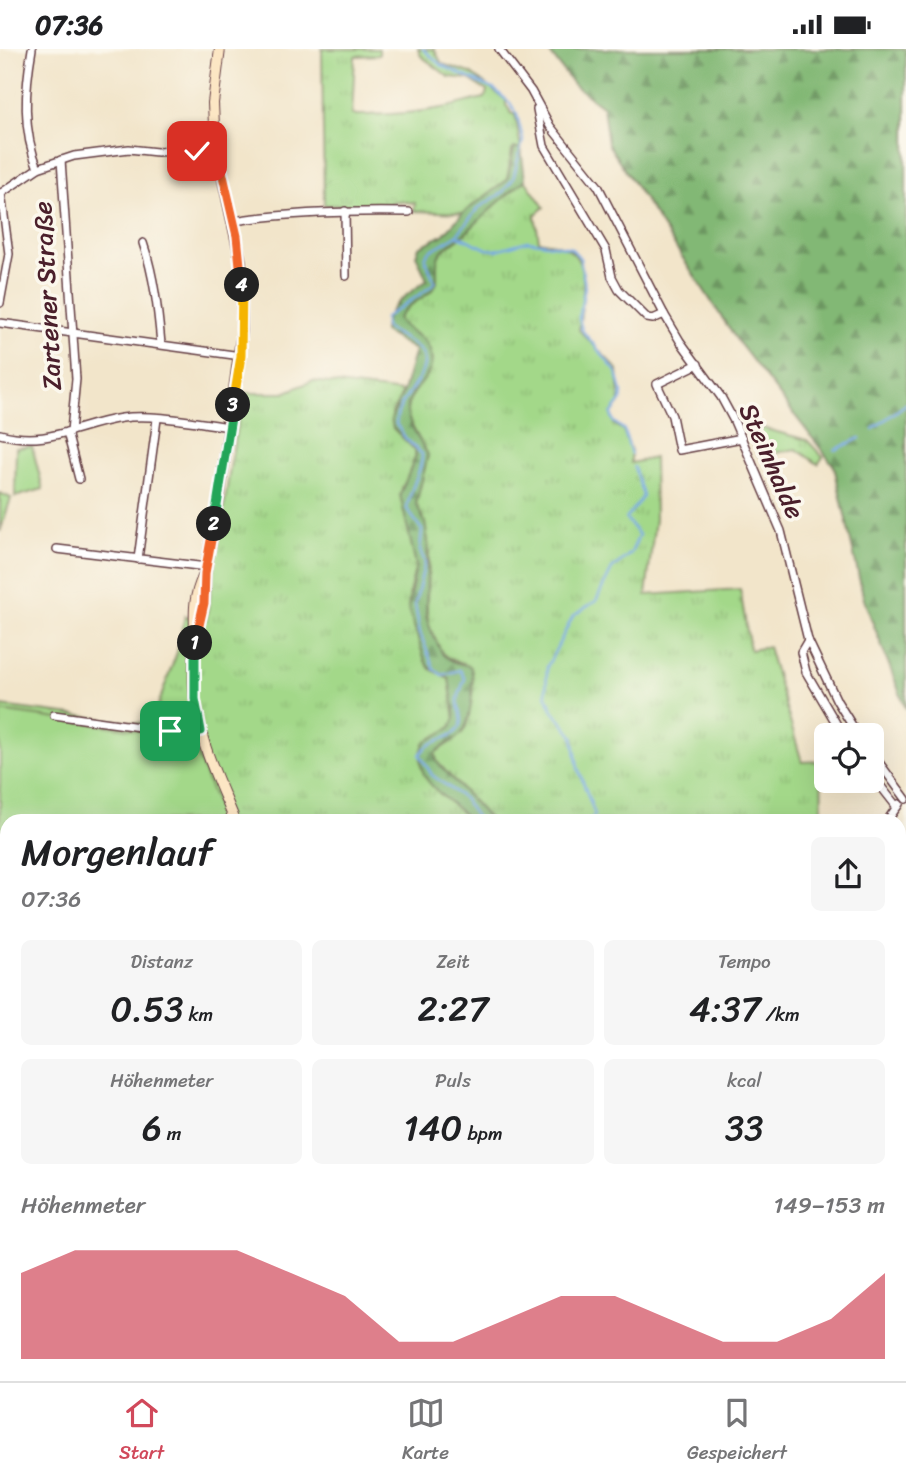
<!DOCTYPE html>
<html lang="de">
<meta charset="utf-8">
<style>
:root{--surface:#fff;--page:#f6f6f6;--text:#202124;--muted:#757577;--line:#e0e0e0;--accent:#d1495b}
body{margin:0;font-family:Sriracha,sans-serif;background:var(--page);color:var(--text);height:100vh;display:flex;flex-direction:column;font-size:26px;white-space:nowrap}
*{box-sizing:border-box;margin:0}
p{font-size:23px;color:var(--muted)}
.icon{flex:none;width:38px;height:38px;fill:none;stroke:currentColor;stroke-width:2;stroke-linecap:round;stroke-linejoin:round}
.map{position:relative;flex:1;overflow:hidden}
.side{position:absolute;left:0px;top:765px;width:906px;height:569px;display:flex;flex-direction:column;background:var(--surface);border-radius:21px 21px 0 0;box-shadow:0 7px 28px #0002}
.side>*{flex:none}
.buttons{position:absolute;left:814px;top:674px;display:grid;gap:14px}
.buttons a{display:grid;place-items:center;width:70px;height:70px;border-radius:10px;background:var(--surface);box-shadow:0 7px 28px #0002;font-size:35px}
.pin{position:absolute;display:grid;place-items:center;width:60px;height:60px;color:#fff;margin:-30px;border-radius:14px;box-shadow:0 4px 10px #0006}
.km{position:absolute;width:35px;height:35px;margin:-18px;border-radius:50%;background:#222;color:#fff;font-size:19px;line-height:35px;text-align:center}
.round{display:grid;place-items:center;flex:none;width:74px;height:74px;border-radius:10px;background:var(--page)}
.overview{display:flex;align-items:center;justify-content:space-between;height:119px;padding:0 21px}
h1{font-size:38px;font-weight:600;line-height:52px}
.metrics{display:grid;grid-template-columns:repeat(3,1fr);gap:10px;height:119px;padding:7px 21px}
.metrics div{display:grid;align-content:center;border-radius:10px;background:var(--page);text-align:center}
.metrics b{font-size:35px;font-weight:600}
.metrics small{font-size:19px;font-weight:400}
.metrics p{font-size:19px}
.chart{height:196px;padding:14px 21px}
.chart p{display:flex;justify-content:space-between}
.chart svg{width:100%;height:126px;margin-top:7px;fill:var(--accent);opacity:.7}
.status{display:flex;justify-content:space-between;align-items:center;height:49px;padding:0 35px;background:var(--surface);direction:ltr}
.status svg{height:19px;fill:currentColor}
.dock{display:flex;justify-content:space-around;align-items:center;height:98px;border-top:2px solid var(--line);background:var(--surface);font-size:19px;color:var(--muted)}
.dock a{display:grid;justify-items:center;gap:4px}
.dock .current{color:var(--accent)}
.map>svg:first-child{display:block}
</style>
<div class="status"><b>07:36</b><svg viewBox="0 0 49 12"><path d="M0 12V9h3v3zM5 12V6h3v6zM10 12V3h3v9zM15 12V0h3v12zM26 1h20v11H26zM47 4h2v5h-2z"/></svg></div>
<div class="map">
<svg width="906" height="1332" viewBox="0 0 906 1332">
<defs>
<pattern id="grass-tufts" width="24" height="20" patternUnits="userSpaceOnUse" patternTransform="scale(1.75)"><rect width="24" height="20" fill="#a3d889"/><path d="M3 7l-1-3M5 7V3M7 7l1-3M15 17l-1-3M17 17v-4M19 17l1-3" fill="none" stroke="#8eb976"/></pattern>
<pattern id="forest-firs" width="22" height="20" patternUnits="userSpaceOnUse" patternTransform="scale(1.75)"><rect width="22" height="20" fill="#82b875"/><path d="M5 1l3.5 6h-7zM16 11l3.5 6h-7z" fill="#6c9560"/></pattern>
</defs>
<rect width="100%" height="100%" fill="#fbf7ec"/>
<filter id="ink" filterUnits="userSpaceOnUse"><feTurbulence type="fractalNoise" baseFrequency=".0143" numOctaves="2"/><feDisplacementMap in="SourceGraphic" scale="14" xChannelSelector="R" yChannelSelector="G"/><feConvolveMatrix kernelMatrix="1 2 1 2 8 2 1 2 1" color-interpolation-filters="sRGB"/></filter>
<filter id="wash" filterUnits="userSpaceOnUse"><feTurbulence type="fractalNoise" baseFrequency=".00686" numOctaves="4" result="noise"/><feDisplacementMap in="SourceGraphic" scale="28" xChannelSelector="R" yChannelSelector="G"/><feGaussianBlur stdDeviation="1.57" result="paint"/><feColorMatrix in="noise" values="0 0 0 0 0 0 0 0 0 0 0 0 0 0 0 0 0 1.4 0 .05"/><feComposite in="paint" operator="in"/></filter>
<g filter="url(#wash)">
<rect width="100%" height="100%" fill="#f2e5ca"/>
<g fill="url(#grass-tufts)" stroke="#767c5a" stroke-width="2">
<path d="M322,0H379V6L355,7L352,66C380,66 408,65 436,60C452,58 469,52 485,49L487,42L469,30L449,28L421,7L418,0H434L442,15L470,24L506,51V56L512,65H515L521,99L512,101L507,131L463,164L414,162L415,154L395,152L387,157L324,156Z"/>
<path d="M525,131L544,158L535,166L539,192C548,194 559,195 566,199C593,213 581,256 579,281L618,321L620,354L611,365L615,376L623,381L631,402V414L654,409L655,470L646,546L740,540L750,601L768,598L802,713L821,712L822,772H491L437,713L435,704L451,692L464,614C411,606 431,537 429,501C428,483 423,471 416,455L428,406C423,396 407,373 407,363C406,341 441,325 429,299C423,285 405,283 398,270L405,261L437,234V209L442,202L467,183L483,166Z"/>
<path d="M312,332L403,343L392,364L393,379L415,401C417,413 410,428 402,438L416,516L409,544L425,612L430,620L449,629L455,669L452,678C432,690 416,692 422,720L470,772H7V953H0V657L136,674L152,673L177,603L185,567L206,571L242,344H284Z"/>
<path d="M743,374L807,391L823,408L818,415L796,400L759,407Z"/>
<path d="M0,444L11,449L0,483Z"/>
<path d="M900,814L906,824V1183H900Z"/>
<rect x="0" y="995" width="7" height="199"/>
<path d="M900,1194H906V1332H879L873,1327L900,1326Z"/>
<path d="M191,1326H581L582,1332H186Z"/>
<path d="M704,1327H808L812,1332H704Z"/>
</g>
<g fill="url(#forest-firs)" stroke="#666c50" stroke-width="2">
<path d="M547,0H906V660L864,551L834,417L736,290L608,95L603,58L573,35Z"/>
<path d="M514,99H521L525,131C505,147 486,164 468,182C460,189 449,194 442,202C431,214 443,230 431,242C421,252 404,256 398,270C405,283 423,285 429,299C442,328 406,339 407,362C407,373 423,396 428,406L416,455L425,473L428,492L426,567L431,581L443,606L454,613L470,617C476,629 471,673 462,684C455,693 443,696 435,704L437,713L491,772H470C449,747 409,734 424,694L451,678L455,669L449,629L430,619L425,612L408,558L416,516L400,446L416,406L415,401L393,379L391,370L403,343L415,301L384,283C384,258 409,245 427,231L416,206L419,198L443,186L463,164L507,131Z"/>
<path d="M808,1327H873L879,1332H812Z"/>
</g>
<g fill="#a3d889" stroke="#767c5a" stroke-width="2">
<path d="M32,397L43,440L15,448L16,399Z"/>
<path d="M0,662L188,688L193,695L223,772H7V794L0,793Z"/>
</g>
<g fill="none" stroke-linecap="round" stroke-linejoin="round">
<g stroke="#78aae4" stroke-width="2.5">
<path d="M423,0L441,16L495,41L510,54L517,66L523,91L513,130L502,144L478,159L457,186L428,203L425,210L435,233C421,248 401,256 385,269V278C396,287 414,292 422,304C433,322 402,347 398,364C396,368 397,372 396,375L406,390L422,405C423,422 409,439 407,460L422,481L420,502L425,513L415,555L420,584L434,620L442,626L460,621L465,630C462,637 459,644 458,651C457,660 465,669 460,678C453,691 429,689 420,706L432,726L463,749L479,772"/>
<path d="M457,186L487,200L496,201L528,192L571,199L580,209L585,237L579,269L582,281L617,324L622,343L621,352L611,365L614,373L624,381L631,405"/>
<path d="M873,380L906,355"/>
<path d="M835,401L860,389"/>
<path d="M589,772L595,766L578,719L573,687L553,662L546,645L547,618L573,567L596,552L612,520L631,504L639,486L626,470L643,447L634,418"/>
<path d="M900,1188H906"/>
<path d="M817,1326L824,1332"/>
</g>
</g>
</g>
<g filter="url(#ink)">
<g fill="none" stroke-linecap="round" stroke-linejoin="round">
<defs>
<g id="minor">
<path d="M32,0C25,40 22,82 38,119"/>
<path d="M499,0L531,42L550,77L598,137L664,265L680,292L721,348L734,372L781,482L808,591L837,652L858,686"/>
<path d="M537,60L544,97L606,201L612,228L619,241L647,269L653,270L664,265"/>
<path d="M61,111L76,330L71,382"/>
<path d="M0,145L38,119L74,107L129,100L157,103L216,99"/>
<path d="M345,162L346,227"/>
<path d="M234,172C292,163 350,162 409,163"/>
<path d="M143,194C154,226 158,261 161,295"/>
<path d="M0,254L9,205L1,144"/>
<path d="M0,274L241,307"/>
<path d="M698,315L657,335L672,367L679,401L742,389"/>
<path d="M67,383L79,430"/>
<path d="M0,385C48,398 76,376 122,369C151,364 199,374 230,378"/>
<path d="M57,500L207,518"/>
<path d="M138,510L157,370"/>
<path d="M808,591L801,603L806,623L843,686"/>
<path d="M54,666L154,680L193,684L201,683"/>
<path d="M872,704L906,750"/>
<path d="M872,726L897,758"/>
<path d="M887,772L899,755"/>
</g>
<g id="secondary">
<path d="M203,528C192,551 195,567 195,591C194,616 192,641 197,666C204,703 221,737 235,772"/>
<path d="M195,588L204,554L205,524L220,443L242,282L241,213L216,99L214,77L213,54L220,0"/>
<path d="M366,1326L367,1332"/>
</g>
</defs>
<use href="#minor" stroke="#633d43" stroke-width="10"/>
<use href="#secondary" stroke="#633d43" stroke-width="12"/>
<use href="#minor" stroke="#fff" stroke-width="7"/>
<use href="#secondary" stroke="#fce6c4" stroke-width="10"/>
</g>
</g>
<g fill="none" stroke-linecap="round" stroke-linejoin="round" filter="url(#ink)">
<defs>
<path id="split-1" d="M170,682L193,684L201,682L195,650V594"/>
<path id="split-2" d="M195,594L204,554L205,524L214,475"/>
<path id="split-3" d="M214,475L233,356"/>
<path id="split-4" d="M233,356L241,307L242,236"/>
<path id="split-5" d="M221,118L237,187L242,236"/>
<path id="split-6" d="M197,102L216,99L221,118"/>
</defs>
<use href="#split-1" stroke="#fff" stroke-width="14"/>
<use href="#split-2" stroke="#fff" stroke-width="14"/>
<use href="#split-3" stroke="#fff" stroke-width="14"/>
<use href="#split-4" stroke="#fff" stroke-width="14"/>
<use href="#split-5" stroke="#fff" stroke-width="14"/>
<use href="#split-6" stroke="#fff" stroke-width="14"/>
<use href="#split-1" stroke="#22a559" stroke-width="9"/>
<use href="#split-2" stroke="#f0652b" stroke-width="9"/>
<use href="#split-3" stroke="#22a559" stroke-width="9"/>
<use href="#split-4" stroke="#f5b400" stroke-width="9"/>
<use href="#split-5" stroke="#f0652b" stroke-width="9"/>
<use href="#split-6" stroke="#f5b400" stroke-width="9"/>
</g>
<g text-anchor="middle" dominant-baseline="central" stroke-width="7" stroke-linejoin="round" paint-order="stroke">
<g font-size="26" fill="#4a1f2b" stroke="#fbf7ec">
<text transform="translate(47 247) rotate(-93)">Zartener Straße</text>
<text transform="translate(772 412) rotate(66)">Steinhalde</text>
</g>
</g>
</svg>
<div class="buttons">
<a><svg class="icon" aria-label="locate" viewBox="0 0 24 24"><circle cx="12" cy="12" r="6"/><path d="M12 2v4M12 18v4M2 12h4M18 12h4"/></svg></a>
</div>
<div class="pin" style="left:170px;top:682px;background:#1e9e55"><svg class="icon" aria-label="arrive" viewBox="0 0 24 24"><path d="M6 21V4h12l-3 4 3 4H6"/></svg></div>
<div class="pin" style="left:197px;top:102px;background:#d93025"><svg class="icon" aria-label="check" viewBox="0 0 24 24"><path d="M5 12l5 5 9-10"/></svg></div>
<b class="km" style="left:195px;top:594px">1</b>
<b class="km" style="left:214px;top:475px">2</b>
<b class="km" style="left:233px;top:356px">3</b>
<b class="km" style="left:242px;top:236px">4</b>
<section class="side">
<div class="overview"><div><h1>Morgenlauf</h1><p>07:36</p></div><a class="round"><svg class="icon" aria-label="share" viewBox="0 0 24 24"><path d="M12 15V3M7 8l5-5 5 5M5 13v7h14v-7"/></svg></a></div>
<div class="metrics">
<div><p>Distanz</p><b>0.53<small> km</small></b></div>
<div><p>Zeit</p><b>2:27</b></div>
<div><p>Tempo</p><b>4:37<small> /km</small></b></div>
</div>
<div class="metrics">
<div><p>Höhenmeter</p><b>6<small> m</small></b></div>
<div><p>Puls</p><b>140<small> bpm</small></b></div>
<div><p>kcal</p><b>33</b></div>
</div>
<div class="chart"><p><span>Höhenmeter</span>149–153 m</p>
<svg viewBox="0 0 160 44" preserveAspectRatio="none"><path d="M0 44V14L10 6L20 6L30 6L40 6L50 14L60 22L70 38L80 38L90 30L100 22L110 22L120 30L130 38L140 38L150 30L160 14V44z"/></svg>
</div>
</section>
</div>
<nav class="dock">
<a class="current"><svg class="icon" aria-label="home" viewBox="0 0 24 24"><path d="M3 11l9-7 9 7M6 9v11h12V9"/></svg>Start</a>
<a><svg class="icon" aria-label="map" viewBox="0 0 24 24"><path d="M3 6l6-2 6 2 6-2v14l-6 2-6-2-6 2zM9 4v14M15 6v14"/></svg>Karte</a>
<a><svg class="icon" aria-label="saved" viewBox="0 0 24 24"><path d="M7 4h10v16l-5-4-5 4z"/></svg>Gespeichert</a>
</nav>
